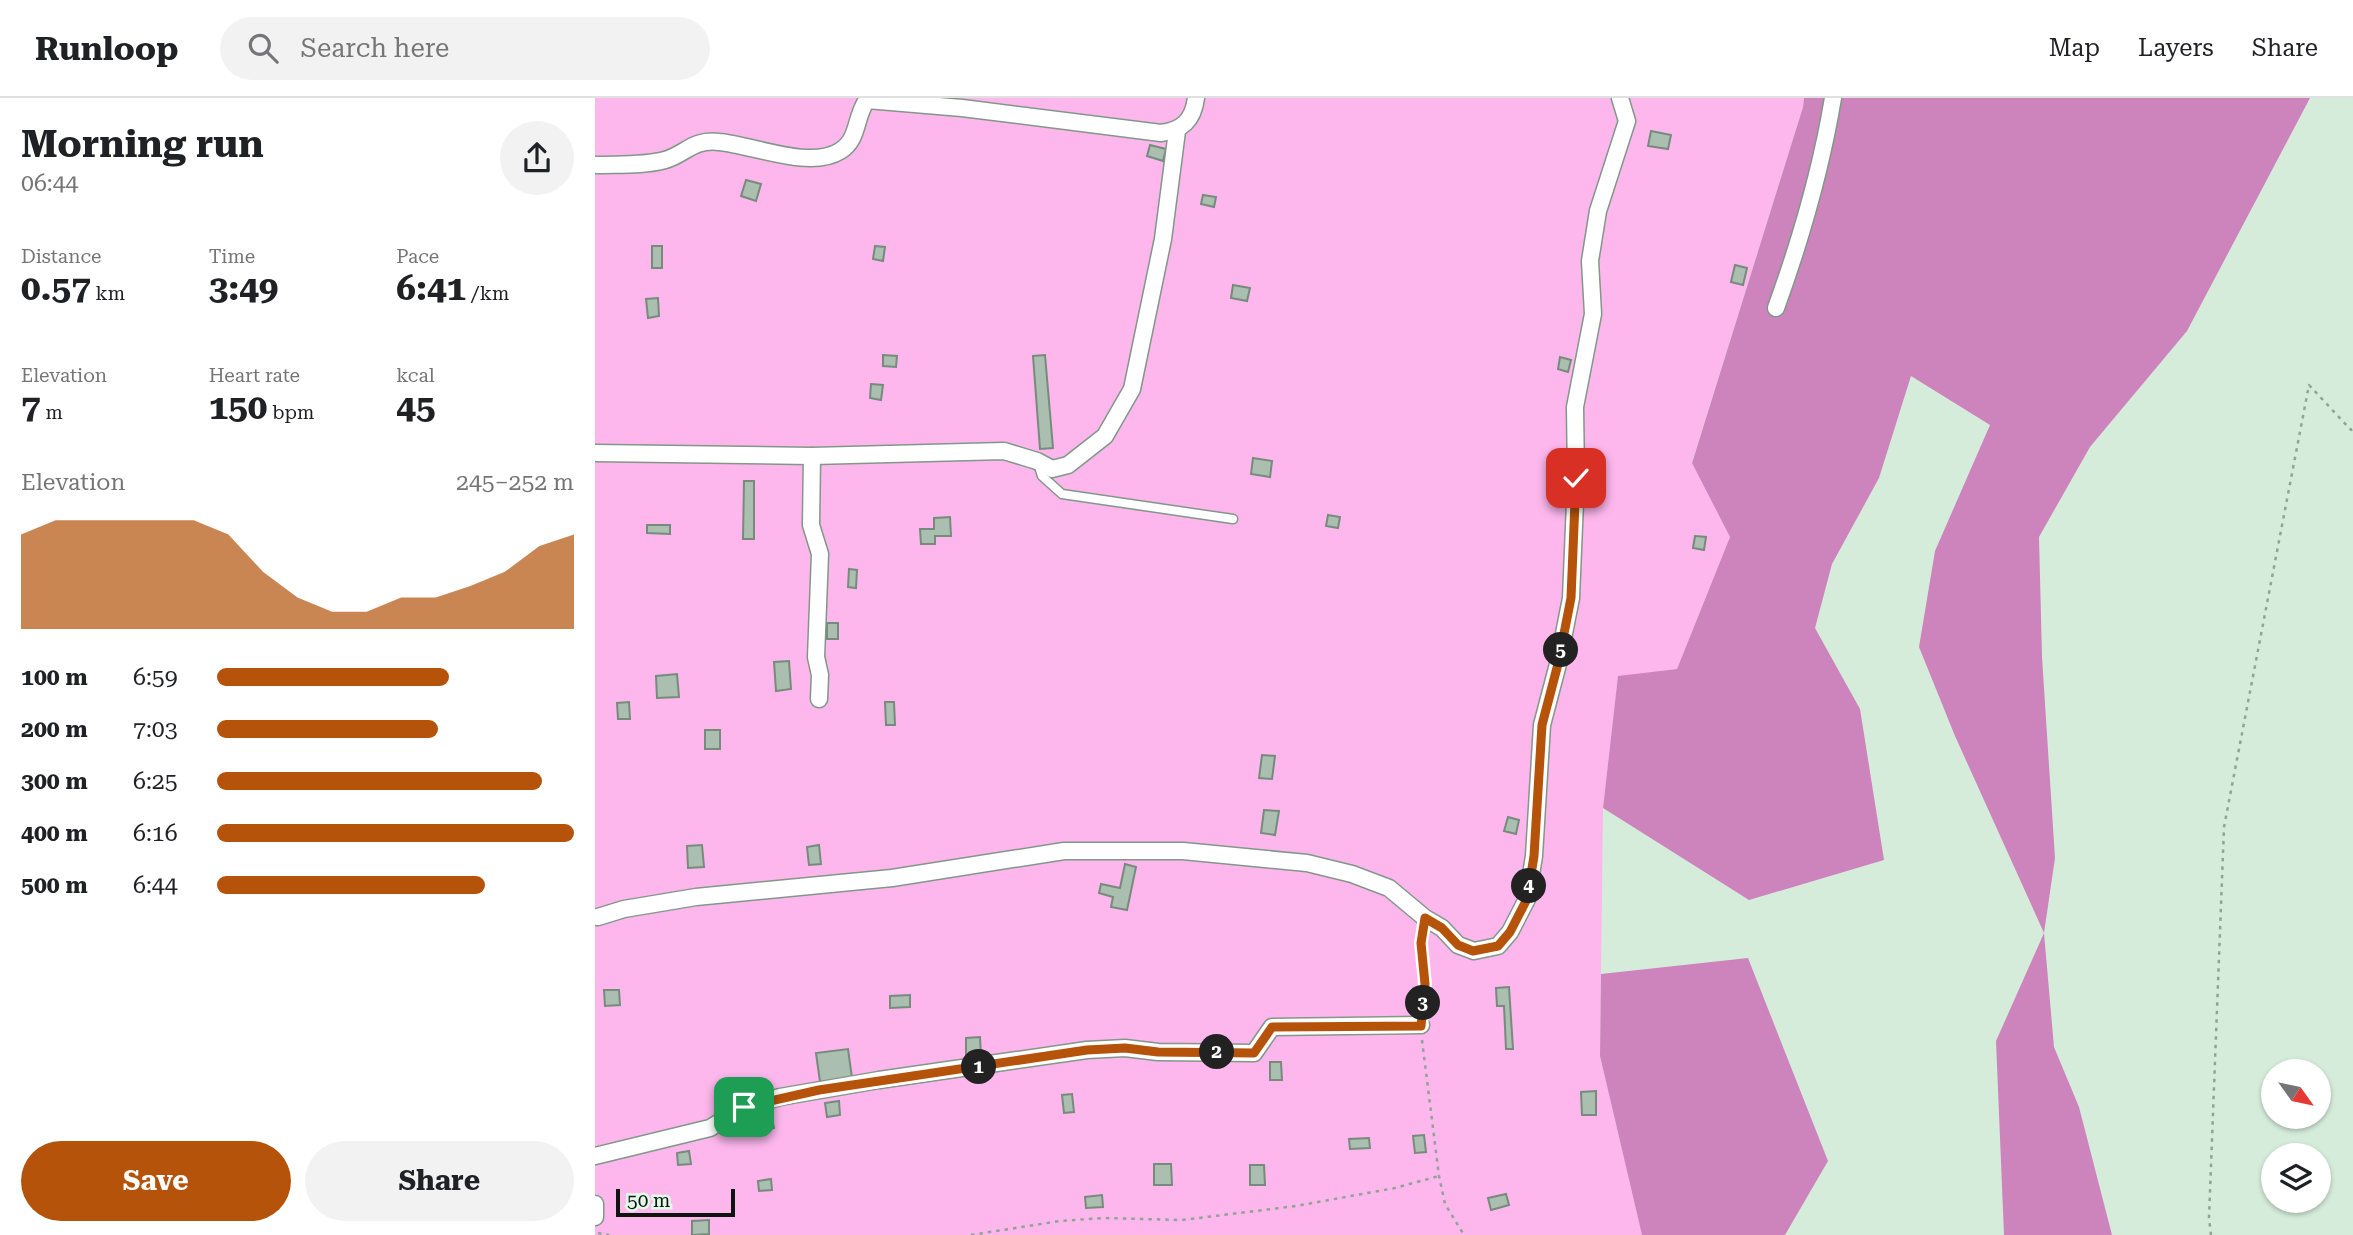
<!DOCTYPE html>
<meta charset="utf-8">
<style>
:root{--surface:#fff;--page:#f2f2f2;--text:#202124;--muted:#757577;--line:#e0e0e0;--accent:#b45309}
body{margin:0;font-family:"Roboto Serif",serif;background:var(--page);color:var(--text);height:100vh;display:flex;flex-direction:column;font-size:26px;white-space:nowrap}
*{box-sizing:border-box;margin:0}
p{font-size:23px;color:var(--muted)}
.icon{flex:none;width:38px;height:38px;fill:none;stroke:currentColor;stroke-width:2;stroke-linecap:round;stroke-linejoin:round}
.map{position:relative;flex:1;overflow:hidden}
.side{display:flex;flex-direction:column;background:var(--surface);width:595px}
.side>*{flex:none}
.needle{width:46px;rotate:123deg}
.buttons{position:absolute;left:1666px;top:961px;display:grid;gap:14px}
.buttons a{display:grid;place-items:center;width:70px;height:70px;border-radius:50%;background:var(--surface);box-shadow:0 2px 5px #0004;font-size:35px}
.scale{position:absolute;left:21px;bottom:18px;width:119px;box-sizing:border-box;padding-left:7px;border:4px solid #0e1510;border-top:0;font-size:19px;line-height:24px;white-space:nowrap;color:#0e1510;-webkit-text-stroke:5px #e2f9e8;paint-order:stroke}
.pin{position:absolute;display:grid;place-items:center;width:60px;height:60px;color:#fff;margin:-30px;border-radius:14px;box-shadow:0 4px 10px #0006}
.km{position:absolute;width:35px;height:35px;margin:-18px;border-radius:50%;background:#222;color:#fff;font-size:19px;line-height:35px;text-align:center}
.round{display:grid;place-items:center;flex:none;width:74px;height:74px;border-radius:37px;background:var(--page)}
.headline{display:flex;align-items:center;justify-content:space-between;height:119px;padding:0 21px}
h1{font-size:38px;font-weight:700;line-height:52px}
.stats{display:grid;grid-template-columns:repeat(3,1fr);gap:10px;height:119px;padding:7px 21px}
.stats div{display:grid;align-content:center}
.stats b{font-size:35px;font-weight:700}
.stats small{font-size:19px;font-weight:400}
.stats p{font-size:19px}
.chart{height:196px;padding:14px 21px}
.chart p{display:flex;justify-content:space-between}
.chart svg{width:100%;height:126px;margin-top:7px;fill:var(--accent);opacity:.7}
.button{display:flex;gap:14px;margin-top:auto;padding:14px 21px}
.button a{flex:1;height:80px;border-radius:42px;background:var(--accent);color:#fff;font-size:28px;font-weight:700;line-height:80px;text-align:center}
.button a+a{background:var(--page);color:var(--text)}
ul{padding:0 21px;list-style:none;font-size:23px}
li{display:grid;grid-template-columns:112px 84px 1fr;align-items:center;height:52px}
li i{height:18px;border-radius:9px;background:var(--accent)}
header{display:flex;align-items:center;gap:42px;box-sizing:border-box;height:98px;padding:0 35px;background:var(--surface);border-bottom:2px solid var(--line)}
header strong{font-size:33px}
nav{display:flex;gap:38px;margin-inline-start:auto;font-size:24px}
.search{width:490px;height:63px;background:var(--page);display:flex;align-items:center;gap:18px;box-sizing:border-box;padding:0 24px;border-radius:38px;color:var(--muted);font-size:26px}
main{display:flex;flex:1;min-height:0}
.map>svg:first-child{display:block}
</style>
<header>
<strong>Runloop</strong>
<div class="search"><svg class="icon" aria-label="search" viewBox="0 0 24 24"><circle cx="10" cy="10" r="6"/><path d="M15 15l6 6"/></svg>Search here</div>
<nav><a>Map</a><a>Layers</a><a>Share</a></nav>
</header>
<main>
<section class="side">
<div class="headline"><div><h1>Morning run</h1><p>06:44</p></div><a class="round"><svg class="icon" aria-label="share" viewBox="0 0 24 24"><path d="M12 15V3M7 8l5-5 5 5M5 13v7h14v-7"/></svg></a></div>
<div class="stats">
<div><p>Distance</p><b>0.57<small> km</small></b></div>
<div><p>Time</p><b>3:49</b></div>
<div><p>Pace</p><b>6:41<small> /km</small></b></div>
</div>
<div class="stats">
<div><p>Elevation</p><b>7<small> m</small></b></div>
<div><p>Heart rate</p><b>150<small> bpm</small></b></div>
<div><p>kcal</p><b>45</b></div>
</div>
<div class="chart"><p><span>Elevation</span>245–252 m</p>
<svg viewBox="0 0 160 44" preserveAspectRatio="none"><path d="M0 44V11L10 6L20 6L30 6L40 6L50 6L60 11L70 24L80 33L90 38L100 38L110 33L120 33L130 29L140 24L150 15L160 11V44z"/></svg>
</div>
<ul>
<li><b>100 m</b>6:59<i style="width:65%"></i></li>
<li><b>200 m</b>7:03<i style="width:62%"></i></li>
<li><b>300 m</b>6:25<i style="width:91%"></i></li>
<li><b>400 m</b>6:16<i style="width:100%"></i></li>
<li><b>500 m</b>6:44<i style="width:75%"></i></li>
</ul>
<div class="button"><a>Save</a><a>Share</a></div>
</section>
<div class="map">
<svg width="1758" height="1137" viewBox="0 0 1758 1137">
<rect width="100%" height="100%" fill="#d5ecdb"/>
<path fill="#fdb7ed" d="M0,0H1209L1208,9L1097,364L1135,439L1082,571L1023,579L1008,710L1005,958L1047,1137H0Z"/>
<g fill="#cd84bd">
<path d="M1209,0H1715L1592,233L1495,349L1444,439L1447,559L1460,760L1449,835L1459,949L1484,1009L1517,1137H1409L1401,943L1449,835L1360,638L1324,549L1340,453L1395,327L1316,278L1284,380L1237,466L1220,530L1265,611L1289,762L1154,802L1008,710L1023,578L1082,571L1135,439L1097,365L1208,9Z"/>
<path d="M1153,860L1233,1063L1190,1137H1047L1005,958L1006,876Z"/>
</g>
<g fill="#aabfaf" stroke="#768b7c" stroke-width="2">
<path d="M1056,33L1076,37L1073,51L1053,48Z"/>
<path d="M555,47L571,51L568,63L552,58Z"/>
<path d="M151,82L166,86L161,103L146,98Z"/>
<path d="M608,97L621,99L619,109L606,106Z"/>
<rect x="57" y="148" width="10" height="22"/>
<path d="M280,148L290,149L288,163L278,161Z"/>
<path d="M1140,167L1152,170L1148,187L1136,184Z"/>
<path d="M638,187L655,190L652,203L636,200Z"/>
<path d="M63,200L64,218L53,220L51,201Z"/>
<path d="M288,257L302,258L301,269L288,268Z"/>
<path d="M450,257L458,350L445,351L438,258Z"/>
<path d="M965,259L976,262L973,274L963,271Z"/>
<path d="M276,286L288,287L286,302L275,300Z"/>
<path d="M658,360L677,363L675,379L656,376Z"/>
<path d="M149,383H159V441H148Z"/>
<path d="M733,417L745,419L743,430L731,428Z"/>
<path d="M355,419L356,438H340V446H326L325,431H339V420Z"/>
<path d="M52,427H75V436L52,435Z"/>
<path d="M1100,438L1111,439L1109,452L1098,450Z"/>
<path d="M254,471L262,472L261,490L253,489Z"/>
<rect x="232" y="525" width="11" height="16"/>
<path d="M194,563L196,591L181,593L179,564Z"/>
<path d="M82,576L84,599L62,600L61,578Z"/>
<path d="M34,604L35,621H23L22,605Z"/>
<path d="M290,604H299L300,627H291Z"/>
<rect x="110" y="632" width="15" height="19"/>
<path d="M667,657L680,658L677,681L664,680Z"/>
<path d="M669,712L684,713L680,737L666,735Z"/>
<path d="M913,719L924,722L921,736L909,733Z"/>
<path d="M107,747L109,769L93,770L92,748Z"/>
<path d="M224,747L226,766L214,767L212,749Z"/>
<path d="M530,766L541,769L532,812L516,809L518,799L504,795L506,786L525,790Z"/>
<path d="M914,889L918,951H911L909,908H902L901,890Z"/>
<path d="M9,892H24L25,907L10,908Z"/>
<path d="M315,897V909L295,910V898Z"/>
<path d="M385,939L386,958H371V940Z"/>
<path d="M253,951L257,980L225,984L221,955Z"/>
<path d="M675,964H686L687,982H675Z"/>
<path d="M1001,993V1017H987L986,994Z"/>
<path d="M477,996L479,1014L469,1015L467,997Z"/>
<path d="M244,1003L245,1017L232,1019L230,1005Z"/>
<path d="M176,1015L179,1030L168,1033L165,1018Z"/>
<path d="M829,1037L831,1054L820,1055L818,1038Z"/>
<path d="M774,1040L775,1050L755,1051L754,1041Z"/>
<path d="M94,1053L96,1066L83,1067L82,1055Z"/>
<path d="M559,1066H576L577,1087H559Z"/>
<path d="M655,1067H669L670,1087H655Z"/>
<path d="M176,1081L177,1092L164,1093L163,1083Z"/>
<path d="M911,1096L914,1107L896,1112L893,1100Z"/>
<path d="M507,1097L508,1109L491,1110L490,1099Z"/>
<path d="M114,1122V1136L97,1137V1123Z"/>
</g>
<g fill="none" stroke-linecap="round" stroke-linejoin="round">
<defs>
<path id="service" d="M443,365L447,378L467,396L638,421"/>
<g id="minor">
<path d="M0,67C22,66 48,68 70,62C91,56 97,41 124,44C158,47 215,72 245,53C264,42 260,18 272,2L367,10L566,35C587,32 598,23 601,0"/>
<path d="M1181,210C1206,141 1226,72 1238,0"/>
<path d="M0,355L217,358L409,353L442,363L457,371L473,367L510,338L537,291L568,141L582,33"/>
<path d="M217,358L216,427L225,456L221,559L225,577L224,601"/>
<path d="M3,819L29,811L101,799L297,780L469,753H588L712,765L757,776L794,790L830,820L847,830L863,847L879,853L903,848L915,834L932,801L939,758L947,627L963,566L976,500L981,380L980,309L998,216L995,163L1003,113L1032,23L1025,0"/>
<path d="M0,1058L115,1030L149,1009L185,999L284,982L492,952L530,950L563,954L659,955L677,929L826,927"/>
<path d="M0,1106V1119"/>
</g>
</defs>
<use href="#service" stroke="#829788" stroke-width="11"/>
<use href="#minor" stroke="#829788" stroke-width="19"/>
<g stroke="#91a396" stroke-width="2.5" stroke-dasharray="3.5 5" stroke-linecap="butt">
<path d="M827,837L830,886L828,911"/>
<path d="M827,942L844,1078L850,1106L869,1137"/>
<path d="M3,1135L14,1137"/>
<path d="M376,1137L465,1123L509,1120L587,1122L701,1108L800,1090L844,1078"/>
<path d="M1616,1137L1614,1120L1629,729L1714,287L1756,332L1758,331"/>
</g>
<use href="#service" stroke="#fff" stroke-width="8"/>
<use href="#minor" stroke="#fff" stroke-width="16"/>
</g>
<g fill="none" stroke-linecap="round" stroke-linejoin="round">
<defs>
<path id="route" d="M149,1009L224,992L492,952L530,950L563,954L659,955L677,929L826,928L830,886L826,845L830,820L847,830L863,847L878,853L903,848L915,834L932,801L939,758L947,627L963,566L976,500L981,380"/>
</defs>
<use href="#route" stroke="#fff" stroke-width="14"/>
<use href="#route" stroke="#b45309" stroke-width="9"/>
</g>
</svg>
<div class="buttons">
<a><svg class="needle" viewBox="-14 -14 28 28"><path d="M0-13l5 13h-10z" fill="#e53935"/><path d="M0 13l5-13h-10z" fill="#757577"/></svg></a>
<a><svg class="icon" aria-label="layers" viewBox="0 0 24 24"><path d="M12 4l9 5-9 5-9-5zM3 14l9 5 9-5"/></svg></a>
</div>
<div class="scale">50 m</div>
<div class="pin" style="left:149px;top:1009px;background:#1e9e55"><svg class="icon" aria-label="arrive" viewBox="0 0 24 24"><path d="M6 21V4h12l-3 4 3 4H6"/></svg></div>
<div class="pin" style="left:981px;top:380px;background:#d93025"><svg class="icon" aria-label="check" viewBox="0 0 24 24"><path d="M5 12l5 5 9-10"/></svg></div>
<b class="km" style="left:384px;top:969px">1</b>
<b class="km" style="left:622px;top:954px">2</b>
<b class="km" style="left:828px;top:905px">3</b>
<b class="km" style="left:934px;top:788px">4</b>
<b class="km" style="left:966px;top:552px">5</b>
</div>
</main>
